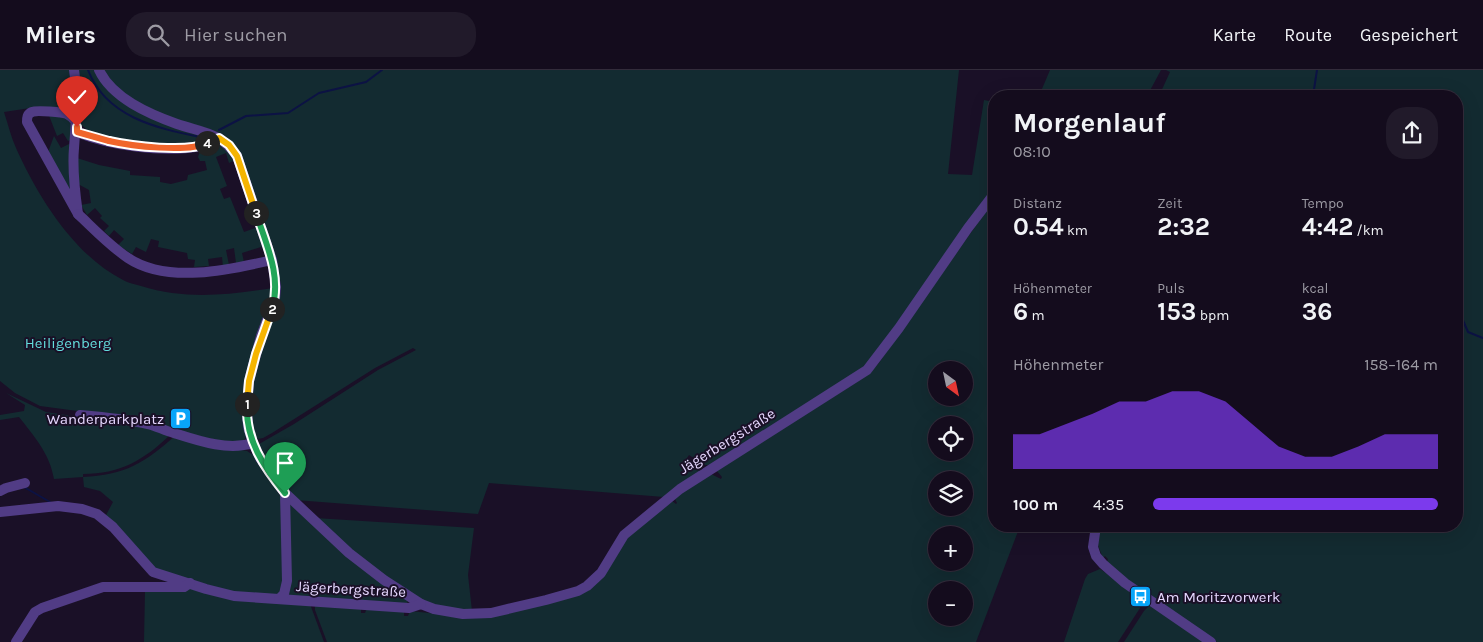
<!DOCTYPE html>
<html lang="de">
<meta charset="utf-8">
<style>
:root{--surface:#140c1d;--page:#211a2a;--text:#f1f3f6;--muted:#9d9ba4;--line:#332c3b;--accent:#7c3aed}
body{margin:0;font-family:Karla,sans-serif;background:var(--page);color:var(--text);height:100vh;display:flex;flex-direction:column;font-size:19px;white-space:nowrap}
*{box-sizing:border-box;margin:0}
p{font-size:16px;color:var(--muted)}
.icon{flex:none;width:28px;height:28px;fill:none;stroke:currentColor;stroke-width:2;stroke-linecap:round;stroke-linejoin:round}
.map{position:relative;flex:1;overflow:hidden}
.details{position:absolute;left:988px;top:20px;width:475px;height:442px;display:flex;flex-direction:column;background:var(--surface);border-radius:20px;box-shadow:0 5px 20px #0002,0 0 0 1px var(--line)}
.details>*{flex:none}
.needle{width:32px;rotate:147deg}
.tools{position:absolute;left:928px;top:291px;display:grid;gap:10px}
.tools a{display:grid;place-items:center;width:45px;height:45px;border-radius:50%;background:var(--surface);box-shadow:0 5px 20px #0002,0 0 0 1px var(--line);font-size:25px}
.pin{position:absolute;display:grid;place-items:center;width:42px;height:42px;color:#fff;margin:-51px -21px;border-radius:50% 50% 50% 0;rotate:-45deg;box-shadow:0 0 5px #0007}
.pin .icon{rotate:45deg}
.km{position:absolute;width:25px;height:25px;margin:-12px;border-radius:50%;background:#222;color:#fff;font-size:14px;line-height:25px;text-align:center}
.round{display:grid;place-items:center;flex:none;width:52px;height:52px;border-radius:20px;background:var(--page)}
.headline{display:flex;align-items:center;justify-content:space-between;height:85px;padding:0 25px}
h1{font-size:28px;font-weight:700;line-height:38px}
.figures{display:grid;grid-template-columns:repeat(3,1fr);gap:8px;height:85px;padding:5px 25px}
.figures div{display:grid;align-content:center}
.figures b{font-size:25px;font-weight:700}
.figures small{font-size:14px;font-weight:400}
.figures p{font-size:14px}
.chart{height:140px;padding:10px 25px}
.chart p{display:flex;justify-content:space-between}
.chart svg{width:100%;height:90px;margin-top:5px;fill:var(--accent);opacity:.7}
ul{padding:0 25px;list-style:none;font-size:16px}
li{display:grid;grid-template-columns:80px 60px 1fr;align-items:center;height:38px}
li i{height:12px;border-radius:6px;background:var(--accent)}
header{display:flex;align-items:center;gap:30px;box-sizing:border-box;height:70px;padding:0 25px;background:var(--surface);border-bottom:1px solid var(--line)}
header strong{font-size:24px}
nav{display:flex;gap:28px;margin-inline-start:auto;font-size:18px}
.search{width:350px;height:45px;background:var(--page);display:flex;align-items:center;gap:12px;box-sizing:border-box;padding:0 18px;border-radius:20px;color:var(--muted);font-size:19px}
.map>svg:first-child{display:block}
</style>
<header>
<strong>Milers</strong>
<div class="search"><svg class="icon" aria-label="search" viewBox="0 0 24 24"><circle cx="10" cy="10" r="6"/><path d="M15 15l6 6"/></svg>Hier suchen</div>
<nav><a>Karte</a><a>Route</a><a>Gespeichert</a></nav>
</header>
<div class="map">
<svg width="1483" height="572" viewBox="0 0 1483 572">
<rect width="100%" height="100%" fill="#1a1027"/>
<g fill="#132b31" fill-rule="evenodd">
<path d="M0,0H95L108,18L203,64L202,74L179,73L178,75L140,74L92,64L78,52L30,38L4,42C8,54 11,67 16,78C38,127 74,185 123,210C128,213 135,214 141,216C186,230 228,225 273,218L255,280L247,365L244,370L237,375L115,346L40,336L15,323L0,311Z"/>
<path d="M102,0H959L948,104L972,105L984,30L994,32V119L985,129L897,256L861,301L709,395H705L689,385L687,388L692,394L700,398L699,402L664,427L489,413L478,444L295,430L258,377L259,374L294,354L378,300L416,280L413,278L375,298L272,363L263,368L258,369L254,365C247,333 254,298 265,267C271,252 279,237 281,220C281,210 278,199 275,190L240,86C238,81 235,76 232,72C219,57 175,52 156,43C135,34 115,18 102,0Z"/>
<path d="M1050,0H1161L1147,26H1144L1143,22L1140,23V26H1039Z"/>
<path d="M1166,0H1483V572H1217L1114,500L1107,492L1108,489L1105,486L1103,488L1097,473L1100,456H1456V26H1159L1170,2Z"/>
<path d="M48,43C67,45 76,46 73,69L68,71L63,63L57,66Z"/>
<path d="M54,66L61,78L73,72L75,130L47,85Z"/>
<path d="M221,75L235,90L229,93L226,83L216,87L227,116L220,119L224,129L230,127L244,162L258,157L264,176L242,183L244,192L236,193L234,178L226,180L229,195L223,197L222,187L208,189L209,196L194,197L195,190L188,189L187,183L158,177L159,171L151,169L146,182L136,177L132,184L118,175L124,169L114,160L109,166L104,161L109,156L100,148L102,146L95,138L87,145L81,135L91,133L89,120L78,114L77,88L99,95L130,101V105L160,107V112L171,114L187,110L188,105L207,100L205,91H200L198,87L201,78Z"/>
<path d="M994,130V456H1020L976,572H327L315,540V535L361,538V543H365L367,538L404,541V546H408L410,541L458,546L579,524L626,467L672,431L676,434L677,433L674,427L709,403L721,409L722,407L716,400L857,312L878,294ZM936,300H964V328H936ZM936,355H964V382H936ZM936,410H964V438H936ZM936,465H964V492H936ZM936,520H964V548H936Z"/>
<path d="M6,323L46,342L149,357L170,365C144,390 120,404 83,404V407C125,405 145,393 176,365L220,376L247,381L253,385L283,430V521L275,526L233,522L156,500L105,447L113,432L100,421L84,417L83,407L54,409C50,384 34,366 19,347L0,350V345L24,341L25,335Z"/>
<path d="M288,432C326,468 366,500 408,531L406,535L291,527L287,524Z"/>
<path d="M315,448L474,458L468,505L472,541C455,539 435,537 419,529C381,509 348,476 315,448Z"/>
<path d="M1100,499L1143,528L1140,538L1118,572H1064L1085,509L1088,504Z"/>
<path d="M189,518L310,534L324,572H144L145,522L148,519Z"/>
<path d="M1151,534L1205,572H1124L1144,541Z"/>
</g>
<g fill="none" stroke-linecap="round" stroke-linejoin="round">
<g stroke="#0c1244" stroke-width="2">
<path d="M88,0C106,47 156,58 200,67"/>
<path d="M1313,26L1317,0"/>
<path d="M219,60L246,46L288,43L319,23L366,12L382,0"/>
<path d="M1456,234L1468,262L1483,268"/>
<path d="M24,417L50,432"/>
</g>
<g stroke="#513c85" stroke-width="10">
<path d="M74,0C78,26 76,52 74,78C72,100 75,123 78,144L27,52C27,48 27,44 32,42C36,40 63,42 67,44C71,46 74,49 76,52"/>
<path d="M99,0C112,28 149,44 177,54C204,63 219,62 237,86L272,190L276,217L275,229L261,266L249,311L247,340L248,357L253,373L260,388L285,423L349,483L384,510L421,534L434,539L463,544L491,543L546,530L578,521L587,516L601,503L624,465L680,419L867,300L899,258L968,158L994,124"/>
<path d="M77,62C112,76 163,83 201,76C207,75 213,70 219,68"/>
<path d="M78,144C94,159 110,176 128,188C167,214 229,200 272,190"/>
<path d="M80,345C103,347 126,349 148,354C157,356 165,361 174,363C199,371 228,381 253,373"/>
<path d="M0,421L6,418L25,413"/>
<path d="M0,442L58,436L82,439L97,444L113,457L153,502L206,519L234,526L409,538L421,534"/>
<path d="M1096,456L1093,477L1096,486L1103,494L1125,513L1211,572"/>
<path d="M279,529L284,524L287,511L285,423"/>
<path d="M16,572L35,542L42,538L103,517H184L190,513"/>
</g>
</g>
<g fill="none" stroke-linecap="round" stroke-linejoin="round">
<defs>
<path id="split-1" d="M247,334C245,370 264,397 285,423"/>
<path id="split-2" d="M247,334L249,311L256,284L272,239"/>
<path id="split-3" d="M256,143C266,174 282,206 272,239"/>
<path id="split-4" d="M207,73L219,68L229,75L237,86L256,143"/>
<path id="split-5" d="M109,71C131,76 188,83 207,73"/>
<path id="split-6" d="M77,57V62L109,71"/>
</defs>
<use href="#split-1" stroke="#fff" stroke-width="10"/>
<use href="#split-2" stroke="#fff" stroke-width="10"/>
<use href="#split-3" stroke="#fff" stroke-width="10"/>
<use href="#split-4" stroke="#fff" stroke-width="10"/>
<use href="#split-5" stroke="#fff" stroke-width="10"/>
<use href="#split-6" stroke="#fff" stroke-width="10"/>
<use href="#split-1" stroke="#22a559" stroke-width="6"/>
<use href="#split-2" stroke="#f5b400" stroke-width="6"/>
<use href="#split-3" stroke="#22a559" stroke-width="6"/>
<use href="#split-4" stroke="#f5b400" stroke-width="6"/>
<use href="#split-5" stroke="#f0652b" stroke-width="6"/>
<use href="#split-6" stroke="#f0652b" stroke-width="6"/>
</g>
<defs>
<symbol id="parking-square" viewBox="-11 -11 22 22"><rect x="-9" y="-9" width="18" height="18" rx="4" fill="#08a5f9" stroke="#1a1027"/><path d="M-3.5-5.5H1a3.5 3.5 0 0 1 0 7H-1V5.5H-3.5ZM-1-3.4V-.6H.8a1.4 1.4 0 0 0 0-2.8Z" fill="#fff"/></symbol>
<symbol id="bus-square" viewBox="-11 -11 22 22"><rect x="-9" y="-9" width="18" height="18" rx="4" fill="#08a5f9" stroke="#1a1027"/><path d="M-5-6H5V4H4V6H2V4H-2V6H-4V4H-5ZM-3.5-4V0h7V-4ZM-3.5 1.2v1.5H-2V1.2ZM2 1.2v1.5H3.5V1.2Z" fill="#fff"/></symbol>
</defs>
<g fill-rule="evenodd">
<use href="#parking-square" x="168" y="336" width="25" height="25"/>
<use href="#bus-square" x="1128" y="514" width="25" height="25"/>
</g>
<g text-anchor="middle" dominant-baseline="central" stroke-width="4" stroke-linejoin="round" paint-order="stroke">
<g font-size="15" fill="#64dddd" stroke="#1a1027">
<text x="68" y="273">Heiligenberg</text>
</g>
<g font-size="15" fill="#e5d7fe" stroke="#1a1027" text-anchor="end">
<text x="164" y="349">Wanderparkplatz</text>
<text x="1157" y="527" text-anchor="start">Am Moritzvorwerk</text>
</g>
<g font-size="15" fill="#e5d7fe" stroke="#1a1027">
<text transform="translate(727 371) rotate(-32)">Jägerbergstraße</text>
<text transform="translate(351 519) rotate(3)">Jägerbergstraße</text>
</g>
</g>
</svg>
<div class="tools">
<a><svg class="needle" viewBox="-14 -14 28 28"><path d="M0-13l5 13h-10z" fill="#e53935"/><path d="M0 13l5-13h-10z" fill="#9d9ba4"/></svg></a>
<a><svg class="icon" aria-label="locate" viewBox="0 0 24 24"><circle cx="12" cy="12" r="6"/><path d="M12 2v4M12 18v4M2 12h4M18 12h4"/></svg></a>
<a><svg class="icon" aria-label="layers" viewBox="0 0 24 24"><path d="M12 4l9 5-9 5-9-5zM3 14l9 5 9-5"/></svg></a>
<a>+</a>
<a>−</a>
</div>
<div class="pin" style="left:285px;top:423px;background:#1e9e55"><svg class="icon" aria-label="arrive" viewBox="0 0 24 24"><path d="M6 21V4h12l-3 4 3 4H6"/></svg></div>
<div class="pin" style="left:77px;top:57px;background:#d93025"><svg class="icon" aria-label="check" viewBox="0 0 24 24"><path d="M5 12l5 5 9-10"/></svg></div>
<b class="km" style="left:247px;top:334px">1</b>
<b class="km" style="left:272px;top:239px">2</b>
<b class="km" style="left:256px;top:143px">3</b>
<b class="km" style="left:207px;top:73px">4</b>
<section class="details">
<div class="headline"><div><h1>Morgenlauf</h1><p>08:10</p></div><a class="round"><svg class="icon" aria-label="share" viewBox="0 0 24 24"><path d="M12 15V3M7 8l5-5 5 5M5 13v7h14v-7"/></svg></a></div>
<div class="figures">
<div><p>Distanz</p><b>0.54<small> km</small></b></div>
<div><p>Zeit</p><b>2:32</b></div>
<div><p>Tempo</p><b>4:42<small> /km</small></b></div>
</div>
<div class="figures">
<div><p>Höhenmeter</p><b>6<small> m</small></b></div>
<div><p>Puls</p><b>153<small> bpm</small></b></div>
<div><p>kcal</p><b>36</b></div>
</div>
<div class="chart"><p><span>Höhenmeter</span>158–164 m</p>
<svg viewBox="0 0 160 44" preserveAspectRatio="none"><path d="M0 44V27L10 27L20 22L30 17L40 11L50 11L60 6L70 6L80 11L90 22L100 33L110 38L120 38L130 33L140 27L150 27L160 27V44z"/></svg>
</div>
<ul>
<li><b>100 m</b>4:35<i style="width:100%"></i></li>
</ul>
</section>
</div>
